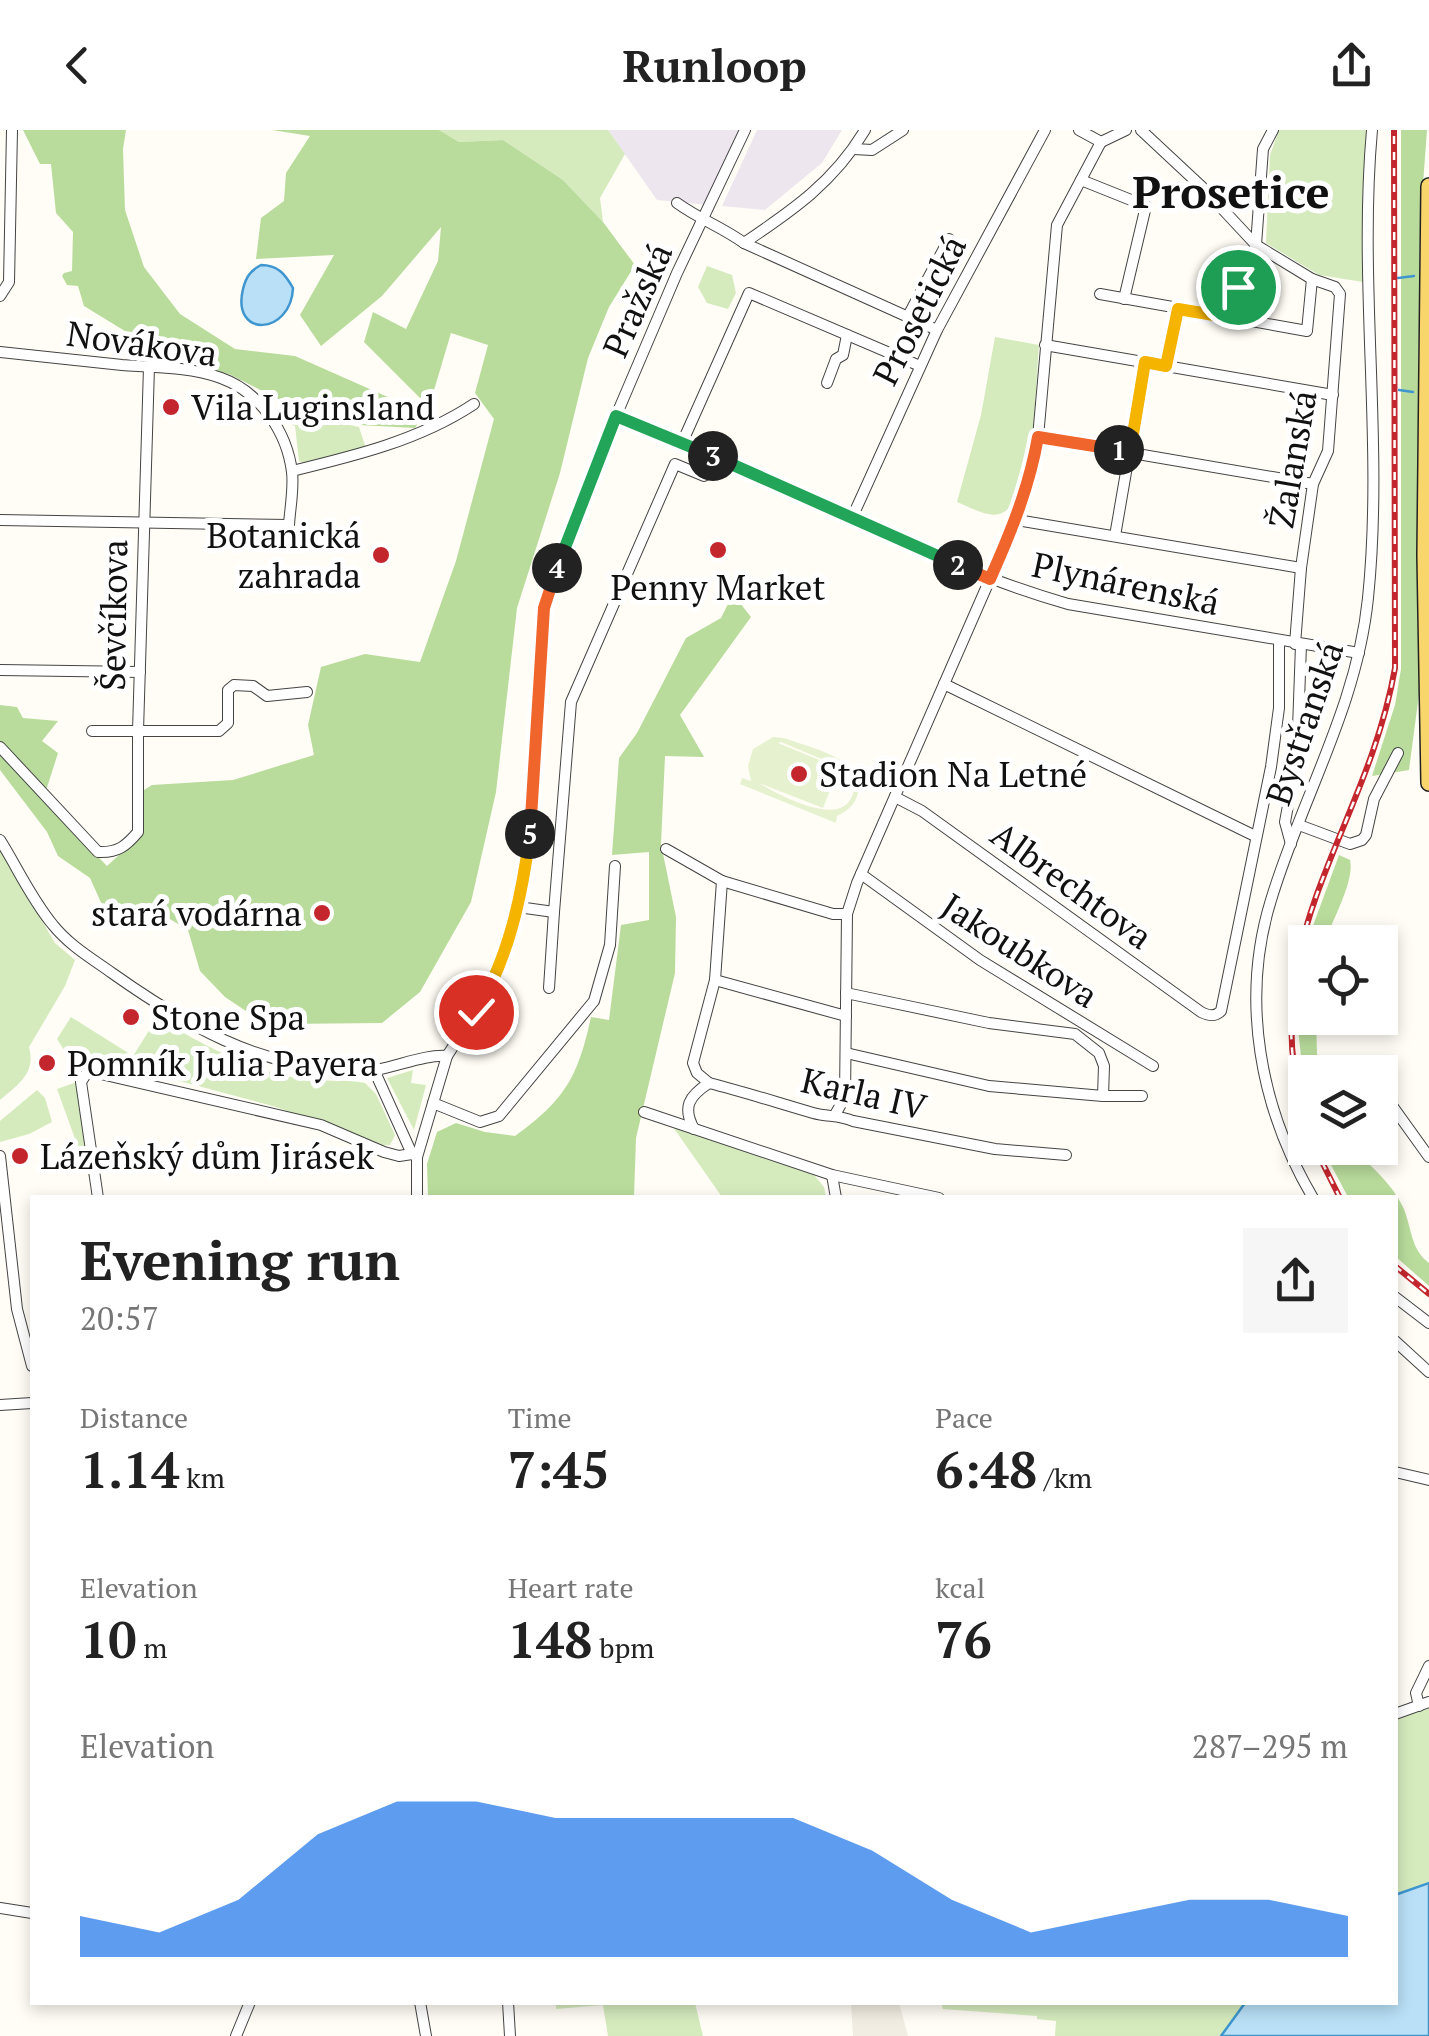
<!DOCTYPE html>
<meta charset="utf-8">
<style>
:root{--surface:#fff;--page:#f6f6f6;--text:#222;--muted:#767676;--accent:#1a73e8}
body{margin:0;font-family:"PT Serif",serif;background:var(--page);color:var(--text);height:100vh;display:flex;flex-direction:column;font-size:38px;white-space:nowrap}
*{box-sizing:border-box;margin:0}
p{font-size:32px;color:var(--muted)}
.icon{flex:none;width:55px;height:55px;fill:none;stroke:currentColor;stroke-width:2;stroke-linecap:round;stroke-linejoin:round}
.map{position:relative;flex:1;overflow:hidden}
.panel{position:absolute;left:30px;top:1065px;width:1368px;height:810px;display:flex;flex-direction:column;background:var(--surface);border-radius:0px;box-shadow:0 5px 15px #0003}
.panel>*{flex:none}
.fabs{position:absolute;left:1288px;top:795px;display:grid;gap:20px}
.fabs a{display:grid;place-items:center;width:110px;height:110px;border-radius:0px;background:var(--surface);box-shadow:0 5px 15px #0003;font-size:50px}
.pin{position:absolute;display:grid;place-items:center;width:85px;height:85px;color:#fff;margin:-42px;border:5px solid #fff;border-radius:50%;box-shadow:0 2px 10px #0007}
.km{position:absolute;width:50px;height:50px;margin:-25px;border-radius:50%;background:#222;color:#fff;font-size:28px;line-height:50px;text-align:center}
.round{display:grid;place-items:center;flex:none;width:105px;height:105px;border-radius:0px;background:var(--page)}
.headline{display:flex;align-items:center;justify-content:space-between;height:170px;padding:0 50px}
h1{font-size:55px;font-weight:700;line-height:75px}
.stats{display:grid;grid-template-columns:repeat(3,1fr);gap:15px;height:170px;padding:10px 50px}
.stats div{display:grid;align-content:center}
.stats b{font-size:50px;font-weight:700}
.stats small{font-size:28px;font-weight:400}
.stats p{font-size:28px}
.chart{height:280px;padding:20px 50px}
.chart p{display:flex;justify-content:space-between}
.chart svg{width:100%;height:180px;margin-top:10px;fill:var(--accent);opacity:.7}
header{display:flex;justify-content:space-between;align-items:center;height:130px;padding:0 50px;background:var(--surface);font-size:45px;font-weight:700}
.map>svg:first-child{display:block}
</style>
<header><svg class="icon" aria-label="back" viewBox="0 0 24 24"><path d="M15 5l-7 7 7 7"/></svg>Runloop<svg class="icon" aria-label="share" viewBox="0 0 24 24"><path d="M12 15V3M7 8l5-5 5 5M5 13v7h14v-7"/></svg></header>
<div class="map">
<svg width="1429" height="1906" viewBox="0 0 1429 1906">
<rect width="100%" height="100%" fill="#fffdf5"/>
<g fill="#eee6ef">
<path d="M608,0H742L708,75L657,70Z"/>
<path d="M757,0H842L822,33L765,80L722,76Z"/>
</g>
<g fill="#d5ebbd">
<path d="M439,0H608L625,24L600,68L603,92L563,50L503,10L459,12Z"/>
<path d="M1279,0H1366L1363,152L1319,145L1266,113L1270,25Z"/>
<path d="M707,136L732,145L736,163L728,179L707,173L698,157Z"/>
<path d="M995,207L1039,215C1036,248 1035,368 1002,383C989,389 970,377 957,372L981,285Z"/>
<path d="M287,281L359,297L366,318L306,334L299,331L295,296L285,293Z"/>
<path d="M0,719L55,813L75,830L65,856L29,917C36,944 18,954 0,970Z"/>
<path d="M71,887L133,926L157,888C202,914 250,941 302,949C323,952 344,949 365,953L376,964L395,1005L390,1015H381L276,977L64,920L57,909Z"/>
<path d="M413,940L411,953L426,955L414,1000L387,948Z"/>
<path d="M77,952L90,1050L57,959Z"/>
<path d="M37,960L45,968L52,992L29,1004L0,1012V991Z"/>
<path d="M673,997L814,1045L824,1057L826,1067H722Z"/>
<path d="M1429,1578V1753L1395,1765V1589Z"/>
<path d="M556,1873H695L703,1906H608L603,1875L556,1879Z"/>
<path d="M941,1873H1245L1221,1906H1055L1056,1891L1037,1889V1886L943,1879Z"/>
</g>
<g fill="#b9dc9c">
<path d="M23,0H126L123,19L125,80L144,137L180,184L235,219L295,226L424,283L415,298L359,295L308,284L231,245L132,214L133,206L84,176L78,156L67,155L62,146L64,143L72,141L73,102L56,83L51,34H40Z"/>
<path d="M272,0H439L459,12L503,10L563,50L603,92L635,135L609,177L588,228L560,343L517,478L496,662L471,772L420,862L382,893L285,894L246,881L225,867L200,841L188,800L165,786L140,791L103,777L90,748L58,726L47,702L0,640V575L17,577L23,588L58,591L42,611L58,623L43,670L107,736L142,704L144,660L152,655L233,650L314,625L308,595L321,537L365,524L420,532L456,431L494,289L475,263L488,215L451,203L429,277L364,212L373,182L406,199L438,131L441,97L382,166L321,216L300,185L334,125L256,129L261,88L284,71L286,43L310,6Z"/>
<path d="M1401,0H1427L1420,94L1417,412L1421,549L1409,640L1372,646L1395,575L1401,539Z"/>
<path d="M733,464L751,487L680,585L704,627L665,626L661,714L676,787L675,843L636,1008L634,1067H428L427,1034L437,1002L456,993L485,1002L515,1006C565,970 578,947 591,887L609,890L621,795L649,790V722L612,725L619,628L637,603L686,508L721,488Z"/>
<path d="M1339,725L1350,730C1355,751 1332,790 1325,812H1307Z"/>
<path d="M1305,820V888H1316L1317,924L1324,942H1305V963L1297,889Z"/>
<path d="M1322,1018H1351C1370,1034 1392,1054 1403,1077C1412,1097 1410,1119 1429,1133V1156L1395,1126V1068L1348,1067Z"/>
</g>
<path fill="#e6f2cf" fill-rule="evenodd" d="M773,607L784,608C808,617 864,628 858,662C856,674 848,681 837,686L836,693L740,654L742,648L751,651L748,636L753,619ZM781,612L845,639C853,648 857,659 850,670C835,695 778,665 759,653L823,678L839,638L778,613Z"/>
<path fill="#f1ede2" d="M851,1873H899L908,1906H853Z"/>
<g fill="#b9e0f7" stroke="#3f96cf" stroke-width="2.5">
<path d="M261,135C278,135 285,144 293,158C291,205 231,209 243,159C246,147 250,141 261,135Z"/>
<path d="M1429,1753V1906H1221L1245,1873L1395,1872V1765Z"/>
</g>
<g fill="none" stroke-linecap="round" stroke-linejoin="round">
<g stroke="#3f96cf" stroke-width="2.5">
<path d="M1398,148L1414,146"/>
<path d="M1399,260L1413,262"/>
</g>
<defs>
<g id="street">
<path d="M1079,0L1101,12"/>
<path d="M1141,0L1202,57L1256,115L1312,149L1335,157L1340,164L1328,321L1313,354L1301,438L1295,514"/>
<path d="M1101,12L1126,0"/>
<path d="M854,19L872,20L903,0"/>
<path d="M1081,50L1146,76L1124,169"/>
<path d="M677,73C699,89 722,97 744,113C793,80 834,52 865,0"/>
<path d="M744,113L937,200"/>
<path d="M1100,164L1307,201L1312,149"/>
<path d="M0,166L9,152L12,0"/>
<path d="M908,186L949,109"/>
<path d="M1231,188L1238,157L1256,115L1263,19L1273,0"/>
<path d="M1045,215L1333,265"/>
<path d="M0,222C41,226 81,231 122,235C154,237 191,237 221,248C260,262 287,302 292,342C294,359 290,378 289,395L0,390"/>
<path d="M1167,236L1178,179"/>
<path d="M827,253L836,229L843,225L847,205"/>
<path d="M616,286C770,338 910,429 1068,474L1359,523"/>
<path d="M1038,307L1313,354"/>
<path d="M682,313L749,163L920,236"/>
<path d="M292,341C354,326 420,310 474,274"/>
<path d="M851,390L937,200L1045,0"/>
<path d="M1017,390L1301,438"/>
<path d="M1115,406L1145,232"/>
<path d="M0,540L140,542"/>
<path d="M944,554L1255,706"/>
<path d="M92,601H219L228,593V560L234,555L253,556L267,566L307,562"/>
<path d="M0,617L98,722C118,723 126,716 138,702V601L149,237"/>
<path d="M895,667L922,681L1201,882C1209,886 1215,887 1221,881L1271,637L1279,578V511"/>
<path d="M1299,695L1350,714L1362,710L1366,705L1374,669L1398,623"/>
<path d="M0,710C17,737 32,770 53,795C69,815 91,828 112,843C187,896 255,935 349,942C385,944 417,924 447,926"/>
<path d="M1291,714L1285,692L1297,626L1301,515"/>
<path d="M666,719L722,751L833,784H847"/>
<path d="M861,744L980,830L1153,936"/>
<path d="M518,777L554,782L549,858"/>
<path d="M554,782L571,572L675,334L704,346"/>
<path d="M715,850L846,886"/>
<path d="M846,863L989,893L1075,904L1099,923L1104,936L1103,966"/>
<path d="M846,923L989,956L1103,966H1142"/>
<path d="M375,942L412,1024L416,1026"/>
<path d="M709,953L697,943L693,933L715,850L722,751"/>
<path d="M1383,963L1429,1027"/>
<path d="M433,973L480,992L499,986L594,871L610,815L615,736"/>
<path d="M644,982L832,1045L939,1068"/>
<path d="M836,983L845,967L847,784L857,753L1018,385L1032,340L1038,307L1057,95L1101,12"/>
<path d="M694,999C682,977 689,966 709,953C745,962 778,973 813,983C828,987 839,985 853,991L995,1019L1066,1025"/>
<path d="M0,1026L17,1179L32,1236"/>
<path d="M832,1045L836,1068"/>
<path d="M98,1068L81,952L88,941L321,995L384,1022L399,1026L412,1024"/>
<path d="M417,1068V1027L447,926L491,858L518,777L533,683L542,499L550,455L616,286L677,143L745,0"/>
<path d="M1313,1068C1260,978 1240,870 1271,770C1302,667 1357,577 1368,468C1384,313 1358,156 1372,0"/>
<path d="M1395,1167L1429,1193"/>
<path d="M1395,1211L1429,1242"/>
<path d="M0,1275L32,1273"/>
<path d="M1395,1342L1429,1350"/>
<path d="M1419,1576L1416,1563L1429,1536"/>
<path d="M1395,1584L1429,1572"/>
<path d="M0,1778L32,1783"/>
<path d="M420,1872L426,1906"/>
<path d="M508,1872L510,1906"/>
<path d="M236,1906L250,1872"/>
</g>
<path id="primary" d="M1429,56L1425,425L1429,653"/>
</defs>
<use href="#street" stroke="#444" stroke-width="12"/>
<use href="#primary" stroke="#222" stroke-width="18"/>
<use href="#street" stroke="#fff" stroke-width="10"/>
<use href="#primary" stroke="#f9d66b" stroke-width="15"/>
<defs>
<g id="rail">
<path d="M1305,988C1252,809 1366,703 1395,538L1394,0"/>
<path d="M1315,1018L1340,1068"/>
<path d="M1395,1136L1429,1164"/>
</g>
</defs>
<use href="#rail" stroke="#c4262e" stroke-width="6"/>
<use href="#rail" stroke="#fff" stroke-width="2.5" stroke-dasharray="8" stroke-linecap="butt"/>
</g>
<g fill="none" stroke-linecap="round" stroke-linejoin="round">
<defs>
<path id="split-1" d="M1119,320L1130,322L1145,232L1166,236L1178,179L1232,188L1238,157"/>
<path id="split-2" d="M958,435L990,449C1011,402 1029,358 1038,307L1119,320"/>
<path id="split-3" d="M713,326L958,435"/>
<path id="split-4" d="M557,438L616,286L713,326"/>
<path id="split-5" d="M530,704L544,478L557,438"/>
<path id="split-6" d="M476,882C509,828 522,765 530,704"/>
</defs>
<use href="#split-1" stroke="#fff" stroke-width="20"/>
<use href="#split-2" stroke="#fff" stroke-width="20"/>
<use href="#split-3" stroke="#fff" stroke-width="20"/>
<use href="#split-4" stroke="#fff" stroke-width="20"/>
<use href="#split-5" stroke="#fff" stroke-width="20"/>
<use href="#split-6" stroke="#fff" stroke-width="20"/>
<use href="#split-1" stroke="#f5b400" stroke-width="12"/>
<use href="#split-2" stroke="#f0652b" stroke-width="12"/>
<use href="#split-3" stroke="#22a559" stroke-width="12"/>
<use href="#split-4" stroke="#22a559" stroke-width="12"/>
<use href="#split-5" stroke="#f0652b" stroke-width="12"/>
<use href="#split-6" stroke="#f5b400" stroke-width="12"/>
</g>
<g fill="#c4262e" stroke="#fff" stroke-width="4">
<circle cx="171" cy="277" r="10"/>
<circle cx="718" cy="420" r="10"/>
<circle cx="381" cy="425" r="10"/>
<circle cx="799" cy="644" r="10"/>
<circle cx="322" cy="783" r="10"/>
<circle cx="131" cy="887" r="10"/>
<circle cx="47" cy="933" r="10"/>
<circle cx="20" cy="1026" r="10"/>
</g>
<g text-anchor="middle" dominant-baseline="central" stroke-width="10" stroke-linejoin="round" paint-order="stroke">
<g font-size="35" fill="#111" stroke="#fff">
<text transform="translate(637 170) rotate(-66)">Pražská</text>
<text transform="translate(919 180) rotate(-63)">Prosetická</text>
<text transform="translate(142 213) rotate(8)">Novákova</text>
<text transform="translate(1292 329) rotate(-80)">Žalanská</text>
<text transform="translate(1126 453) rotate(12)">Plynárenská</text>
<text transform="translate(113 485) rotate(-89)">Ševčíkova</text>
<text transform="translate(1304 593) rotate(-71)">Bystřanská</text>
<text transform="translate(1072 755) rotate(36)">Albrechtova</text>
<text transform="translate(1020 820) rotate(33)">Jakoubkova</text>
<text transform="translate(864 963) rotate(13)">Karla IV</text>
</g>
<g font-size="35" fill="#111" stroke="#fff" text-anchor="start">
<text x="191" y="277">Vila Luginsland</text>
<text x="361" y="405" text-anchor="end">Botanická<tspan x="361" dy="40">zahrada</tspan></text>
<text x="718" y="457" text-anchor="middle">Penny Market</text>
<text x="819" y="644">Stadion Na Letné</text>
<text x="302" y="783" text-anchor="end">stará vodárna</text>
<text x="151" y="887">Stone Spa</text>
<text x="67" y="933">Pomník Julia Payera</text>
<text x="40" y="1026">Lázeňský dům Jirásek</text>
</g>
<g font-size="45" font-weight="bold" fill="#111" stroke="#fff">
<text x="1231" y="61">Prosetice</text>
</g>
</g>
</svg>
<div class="fabs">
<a><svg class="icon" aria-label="locate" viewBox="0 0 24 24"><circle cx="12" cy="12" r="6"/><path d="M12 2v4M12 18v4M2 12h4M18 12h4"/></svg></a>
<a><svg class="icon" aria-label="layers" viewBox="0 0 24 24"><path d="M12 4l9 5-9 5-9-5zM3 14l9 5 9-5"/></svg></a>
</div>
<div class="pin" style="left:1238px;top:157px;background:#1e9e55"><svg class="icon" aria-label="arrive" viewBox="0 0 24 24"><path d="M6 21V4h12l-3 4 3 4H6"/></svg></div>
<div class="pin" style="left:476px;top:882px;background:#d93025"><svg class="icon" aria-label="check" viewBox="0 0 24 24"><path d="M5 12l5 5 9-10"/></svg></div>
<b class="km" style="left:1119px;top:320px">1</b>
<b class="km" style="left:958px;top:435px">2</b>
<b class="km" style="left:713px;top:326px">3</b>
<b class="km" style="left:557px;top:438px">4</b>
<b class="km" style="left:530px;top:704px">5</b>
<section class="panel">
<div class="headline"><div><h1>Evening run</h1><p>20:57</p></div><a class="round"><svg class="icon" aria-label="share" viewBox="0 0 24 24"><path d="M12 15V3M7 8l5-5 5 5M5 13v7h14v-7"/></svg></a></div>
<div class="stats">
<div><p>Distance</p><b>1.14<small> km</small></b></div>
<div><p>Time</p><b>7:45</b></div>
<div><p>Pace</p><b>6:48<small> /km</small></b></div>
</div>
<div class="stats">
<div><p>Elevation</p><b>10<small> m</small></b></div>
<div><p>Heart rate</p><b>148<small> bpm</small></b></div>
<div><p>kcal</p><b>76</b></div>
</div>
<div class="chart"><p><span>Elevation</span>287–295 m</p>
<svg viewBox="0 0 160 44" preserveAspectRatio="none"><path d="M0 44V34L10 38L20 30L30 14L40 6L50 6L60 10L70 10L80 10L90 10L100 18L110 30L120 38L130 34L140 30L150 30L160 34V44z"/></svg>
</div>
</section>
</div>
